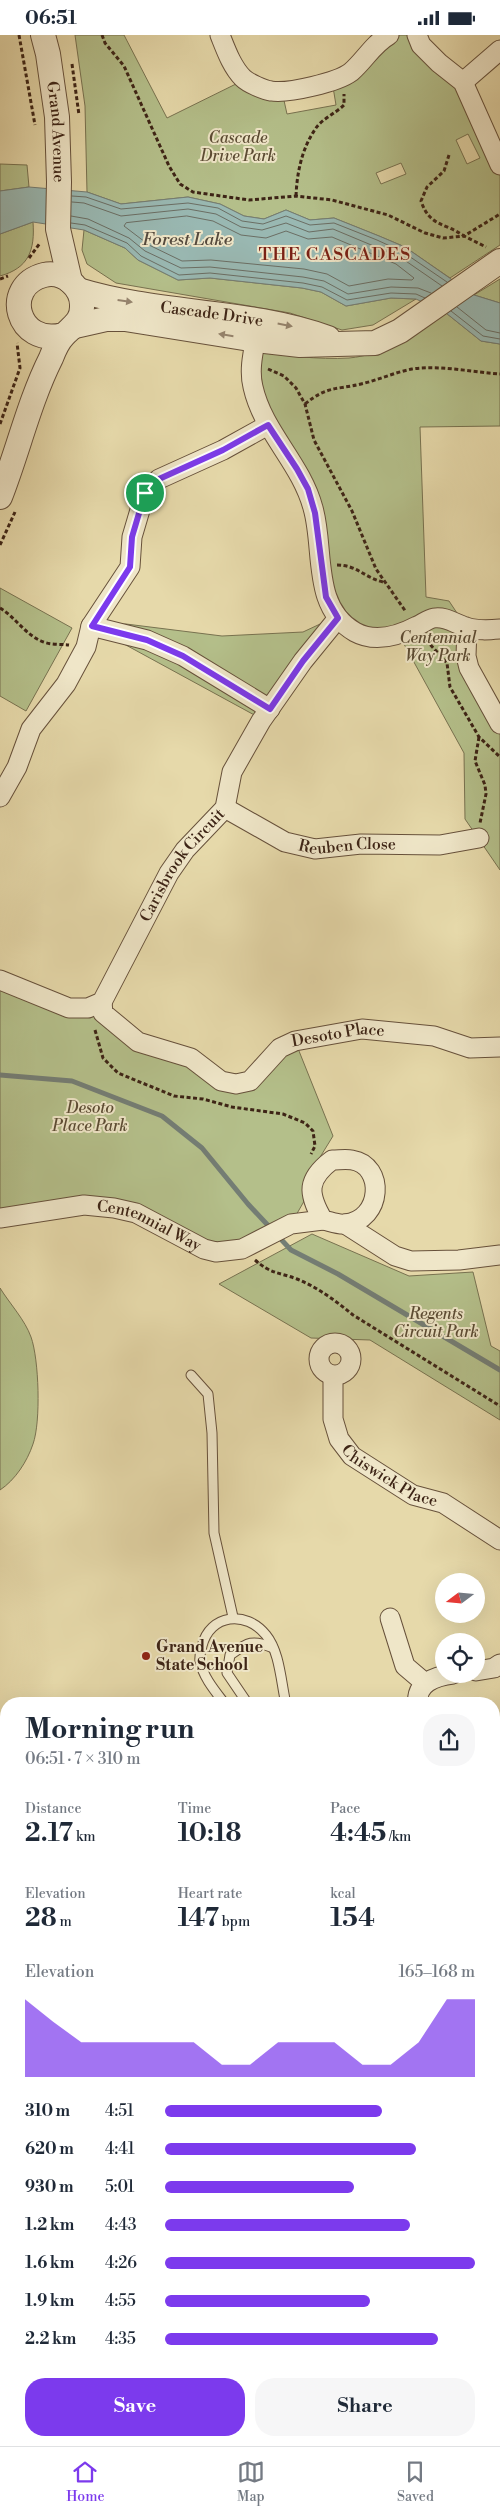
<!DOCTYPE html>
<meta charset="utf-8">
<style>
:root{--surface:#fff;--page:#f6f6f7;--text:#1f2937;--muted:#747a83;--line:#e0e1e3;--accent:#7c3aed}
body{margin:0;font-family:"Libre Bodoni",serif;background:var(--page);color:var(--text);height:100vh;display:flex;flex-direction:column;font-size:19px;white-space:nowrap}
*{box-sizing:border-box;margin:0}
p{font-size:16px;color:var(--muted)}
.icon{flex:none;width:28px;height:28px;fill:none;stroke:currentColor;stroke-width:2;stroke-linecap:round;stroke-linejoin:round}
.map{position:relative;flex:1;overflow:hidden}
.drawer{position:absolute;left:0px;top:1662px;width:500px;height:749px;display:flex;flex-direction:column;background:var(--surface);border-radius:20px 20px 0 0;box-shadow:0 5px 20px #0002}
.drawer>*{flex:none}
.needle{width:32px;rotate:254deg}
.controls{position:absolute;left:435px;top:1538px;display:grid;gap:10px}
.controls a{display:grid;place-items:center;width:50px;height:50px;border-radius:50%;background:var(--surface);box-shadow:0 5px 20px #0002;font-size:25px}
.pin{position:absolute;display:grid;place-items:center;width:42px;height:42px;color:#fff;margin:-21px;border:2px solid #fff;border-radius:50%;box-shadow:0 1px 5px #0007}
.round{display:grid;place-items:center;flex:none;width:52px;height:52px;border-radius:20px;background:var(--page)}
.summary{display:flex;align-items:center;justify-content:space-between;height:85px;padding:0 25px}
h1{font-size:28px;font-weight:800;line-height:38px}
.stats{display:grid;grid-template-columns:repeat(3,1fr);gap:8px;height:85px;padding:5px 25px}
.stats div{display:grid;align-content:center}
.stats b{font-size:25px;font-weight:800}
.stats small{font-size:14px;font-weight:400}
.stats p{font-size:14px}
.chart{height:140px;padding:10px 25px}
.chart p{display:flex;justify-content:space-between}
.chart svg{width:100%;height:90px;margin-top:5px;fill:var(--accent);opacity:.7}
.cta{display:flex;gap:10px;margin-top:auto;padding:10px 25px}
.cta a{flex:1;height:58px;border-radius:20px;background:var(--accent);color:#fff;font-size:20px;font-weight:800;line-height:58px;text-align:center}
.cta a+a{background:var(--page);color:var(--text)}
ul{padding:0 25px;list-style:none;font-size:16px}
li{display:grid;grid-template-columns:80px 60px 1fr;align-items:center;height:38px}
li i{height:12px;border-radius:6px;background:var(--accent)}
.status{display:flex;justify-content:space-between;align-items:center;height:35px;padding:0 25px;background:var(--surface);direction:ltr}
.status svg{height:14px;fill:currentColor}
.dock{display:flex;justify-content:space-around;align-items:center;height:70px;border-top:1px solid var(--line);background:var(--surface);font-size:14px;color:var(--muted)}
.dock a{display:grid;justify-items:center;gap:2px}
.dock .active{color:var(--accent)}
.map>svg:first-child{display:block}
</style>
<div class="status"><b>06:51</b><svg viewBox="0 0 49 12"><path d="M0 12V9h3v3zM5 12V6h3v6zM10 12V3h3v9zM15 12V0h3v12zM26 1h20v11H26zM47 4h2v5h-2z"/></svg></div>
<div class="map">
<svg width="500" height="2411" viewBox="0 0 500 2411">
<rect width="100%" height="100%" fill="#e6d9aa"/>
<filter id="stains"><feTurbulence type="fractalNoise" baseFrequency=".004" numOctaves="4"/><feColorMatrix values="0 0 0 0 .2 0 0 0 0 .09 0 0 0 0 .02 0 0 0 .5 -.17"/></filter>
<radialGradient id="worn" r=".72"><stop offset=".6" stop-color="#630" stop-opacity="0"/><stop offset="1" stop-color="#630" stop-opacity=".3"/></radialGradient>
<g fill="#b4bf8a" stroke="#787250" fill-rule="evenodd">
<path d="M75,0H124L167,83L244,45L271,56L321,50L389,0H417L463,47L500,130V210L450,243L405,212L379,201L334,183L310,185L286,175L264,184L244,181L220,169L188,162L121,169L87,157L85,71ZM333,52L336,70L287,79L283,61ZM468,99L480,123L467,129L456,105ZM401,128L406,139L381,149L376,138Z"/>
<path d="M0,129L27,130L29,152L0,156Z"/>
<path d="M33,187C35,215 29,233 0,241V199Z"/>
<path d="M84,195L125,213L138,225L178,245L210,243L302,253L321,257L346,271L391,263L416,264L373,290L342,295L290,278L116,248L87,229L82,215Z"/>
<path d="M500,244V268L474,260Z"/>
<path d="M446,278L481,306L500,309V391L420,392L426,562L449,566L467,593L466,621L500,689V835L465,784L464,718L399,600L376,603L338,583L315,478L268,390L254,317C285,320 318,325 349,323C385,320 417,297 446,278Z"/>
<path d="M0,553L72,593L26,676L0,661Z"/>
<path d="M333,583L258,682L91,591L126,589L222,601L303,597Z"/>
<path d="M0,945L103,978L236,1049L295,1006L333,1101L314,1132L311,1154L291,1189L229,1216L114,1173L0,1183Z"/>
<path d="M312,1199L409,1241L473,1237L491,1311L500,1316V1385L370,1305L311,1303L219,1249Z"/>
<path d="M0,1253C10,1269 25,1285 31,1302C39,1324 41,1387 33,1409C27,1427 15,1445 0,1455Z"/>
<path d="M500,2234V2411H486L475,2405H494V2235Z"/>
</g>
<path fill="#99b8b2" stroke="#747d74" d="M29,152L87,157L121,169L188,162L220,169L244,181L264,184L286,175L310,185L334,183L379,201L405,212L474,260L500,268V309L481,306L446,278L416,264L391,263L346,271L321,257L302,253L210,243L178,245L138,225L125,213L84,195L33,187L0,199V156Z"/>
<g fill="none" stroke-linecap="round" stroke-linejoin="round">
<g stroke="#6b6e64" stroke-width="1">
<path d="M72,161L86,162L121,174L188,168L218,173L242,186L263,189L286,181L310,190L334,188L377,205L403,217L447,247"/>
<path d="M72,167L84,168L121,181L188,174L216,179L241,192L262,195L286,188L309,197L333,194L400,222L442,251"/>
<path d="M71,181L88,184L129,203L145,216L181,233L210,232L303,242L324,246L348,259L391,252L418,253L431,258"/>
<path d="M187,181L213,186L241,200L266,203L286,196L308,204L332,202L396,229L414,243L412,245L388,244L349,251L327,239L304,234L211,225L182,226L149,210L124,191L126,188Z"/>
<path d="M71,188L85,190L127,208L141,221L179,240L210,238L303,248L322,252L347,265L391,258L416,259L425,263"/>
<path d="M457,272L486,295L500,298"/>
<path d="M451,276L483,301L500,304"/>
</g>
<path stroke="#747d74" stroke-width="5" d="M0,1040L72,1046L162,1081L202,1113L248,1169L291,1215L338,1239L500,1335"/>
</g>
<g fill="#e0a981" stroke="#3d2416">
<path d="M354,2405H387L396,2411H350Z"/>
<path d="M390,2405H417L413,2411H399Z"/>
<path d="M450,2405H475L486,2411H447Z"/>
</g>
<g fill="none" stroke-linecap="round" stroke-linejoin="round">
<defs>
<g id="service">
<path d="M191,1340L208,1359L212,1398L214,1498L233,1582"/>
<path d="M225,1669C215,1656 203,1642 200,1626C199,1622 201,1616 202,1611C210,1579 246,1575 266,1600C280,1617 281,1648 286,1669"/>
<path d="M248,1669L227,1638L230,1620C248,1607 253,1604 273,1613"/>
</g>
<g id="minor">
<path d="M220,0C226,15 232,32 243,43C248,48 264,55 271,56C288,59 338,47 351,37C365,25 373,9 389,0"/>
<path d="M417,0L421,10L439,28L463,47L500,130"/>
<path d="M463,47L500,15"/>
<path d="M258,291C255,311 248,332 253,352C263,397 301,428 313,473C325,514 311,572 355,597C375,608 398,601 417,591C422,589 428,584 434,583C446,581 455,589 466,592C477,596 489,595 500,594"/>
<path d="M91,591L147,605L183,621L270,674"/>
<path d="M467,593L466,621L469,633L500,689"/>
<path d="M0,762L17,732L31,694L66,649L86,612L91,591L130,532L132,502L145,458L159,444L223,415L268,390"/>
<path id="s1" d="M225,773L285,807L315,814L361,809L440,810L479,803"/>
<path id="s2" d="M0,945L69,973H88L102,967L169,838L185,815L225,773L232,737L261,686L303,626L338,583"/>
<path id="s3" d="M102,967L103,978L138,1007L191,1023L221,1046L236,1049L250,1046L280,1013L295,1006L362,994L434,1001L470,1013L500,1012"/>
<path d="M332,1125C339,1125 346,1124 352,1125C385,1130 383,1185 345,1189C338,1190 329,1186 323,1185C307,1158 307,1144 332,1125Z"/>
<path id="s4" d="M0,1183L84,1170L114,1173L136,1178L204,1214L216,1217L242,1214L291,1189L323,1185"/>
<path d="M345,1189L395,1221L411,1226L459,1225L500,1220"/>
<circle cx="335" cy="1324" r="16"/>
<path id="s5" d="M333,1341V1384L339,1404L352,1421L413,1460L443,1468L500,1505"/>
<path d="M390,1583L405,1631L425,1648"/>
<path d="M476,1636L494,1633L500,1629"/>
<path d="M418,1669C415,1648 436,1641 453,1639"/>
<path d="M494,1837L500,1836"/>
<path d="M494,2014L500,2012"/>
<path d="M0,2054L6,2053"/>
<path d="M0,2077H6"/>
<path d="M494,2213L500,2212"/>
<path d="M0,2229L6,2217"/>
<path d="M0,2251L4,2298L0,2336L6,2398"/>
<path d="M316,2411L320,2405"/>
</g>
<g id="tertiary">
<path id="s6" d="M43,0L48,19L57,82L59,147L58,194L70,246"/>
<path id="s7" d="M78,255C159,280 248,274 328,303"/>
<path d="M75,291L106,284H125L256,305L300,310L375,308L400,296L500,226"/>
<path d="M0,462C18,416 29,367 51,323C54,315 59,305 64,300C73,291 82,286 82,272C83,253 64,235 44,240C1,251 17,312 63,300"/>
</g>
</defs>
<use href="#service" stroke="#67513b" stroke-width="11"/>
<use href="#minor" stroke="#67513b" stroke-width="21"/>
<use href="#tertiary" stroke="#67513b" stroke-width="26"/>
<g stroke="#3d2416" stroke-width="3" stroke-dasharray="4 2.5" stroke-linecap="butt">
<path d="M19,0L35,90"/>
<path d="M102,0L105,8L124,31L169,131L180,149L193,157L249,165L296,161L332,165L388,180L425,198L443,203L464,201L486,212"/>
<path d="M72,29L79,80"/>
<path d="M449,120L444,136L427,152L421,166C430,192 444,187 464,201L500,179"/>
<path d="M296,161C297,137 302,113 316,93C322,84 336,78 344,70V59"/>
<path d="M29,223L40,208"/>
<path d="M0,244L8,241"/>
<path d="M268,334L284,341L296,353L305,369L314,405L352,476L376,534L406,577"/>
<path d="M305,369C327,351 335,355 361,349C378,345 396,337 412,334C441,330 471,337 500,339"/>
<path d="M0,389L20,333L17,308"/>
<path d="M0,510L15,477"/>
<path d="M337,530C357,530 365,543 383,547"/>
<path d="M0,573C15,582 25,599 41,606C49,610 60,609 69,610"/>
<path d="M426,605L447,628L450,652L479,702L500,722"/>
<path d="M479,702L475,726L485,750L486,759L480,788"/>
<path d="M95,995L103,1023L118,1038L174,1061L203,1064L232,1072L283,1079L305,1088L313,1096L315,1111L311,1119"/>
<path d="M255,1225C271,1239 278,1237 297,1244C317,1252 336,1266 353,1280L500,1371"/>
<path d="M494,2272L500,2273"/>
<path d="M494,2355L500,2359"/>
</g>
<use href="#service" stroke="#efe6c8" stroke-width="9"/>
<use href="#minor" stroke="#efe6c8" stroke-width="19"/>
<use href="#tertiary" stroke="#efe6c8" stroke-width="24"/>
</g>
<defs><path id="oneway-solid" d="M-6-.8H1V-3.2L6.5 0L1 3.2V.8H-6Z" transform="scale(1.25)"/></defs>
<g fill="#96856f">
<use href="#oneway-solid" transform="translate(125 266) rotate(8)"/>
<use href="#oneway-solid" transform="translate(285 290) rotate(11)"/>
<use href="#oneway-solid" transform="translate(226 300) rotate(-171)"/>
</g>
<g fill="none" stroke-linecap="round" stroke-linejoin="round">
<defs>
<path id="route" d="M268,390L297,434L308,454L315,478L326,562L338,583L303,626L270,674L183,621L147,605L92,591L130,532L132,502L145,458L159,444L223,415Z"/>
</defs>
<use href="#route" stroke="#fff" stroke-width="10"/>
<use href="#route" stroke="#7c3aed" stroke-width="6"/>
</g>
<circle fill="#8f2418" stroke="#efe6c8" stroke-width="2" cx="146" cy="1621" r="5"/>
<g text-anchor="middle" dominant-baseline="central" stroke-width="4" stroke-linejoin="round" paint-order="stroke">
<g font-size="16" fill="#3d2416" stroke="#efe6c8">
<text stroke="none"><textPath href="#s6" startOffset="98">Grand Avenue</textPath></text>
<text stroke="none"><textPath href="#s7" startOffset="136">Cascade Drive</textPath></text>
<text stroke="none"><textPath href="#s1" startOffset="132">Reuben Close</textPath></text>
<text stroke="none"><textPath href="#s2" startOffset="268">Carisbrook Circuit</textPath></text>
<text stroke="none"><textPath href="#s3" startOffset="284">Desoto Place</textPath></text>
<text stroke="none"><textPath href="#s4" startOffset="154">Centennial Way</textPath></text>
<text stroke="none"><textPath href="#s5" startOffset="128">Chiswick Place</textPath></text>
</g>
<g font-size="16" font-style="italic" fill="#5b4b33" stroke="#efe6c8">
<text x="238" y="103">Cascade<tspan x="238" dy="18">Drive Park</tspan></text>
<text x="438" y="603">Centennial<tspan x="438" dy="18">Way Park</tspan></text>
<text x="90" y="1073">Desoto<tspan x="90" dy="18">Place Park</tspan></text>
<text x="436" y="1279">Regents<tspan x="436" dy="18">Circuit Park</tspan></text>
</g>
<g font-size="16" font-weight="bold" fill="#3d2416" stroke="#efe6c8" text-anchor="start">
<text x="156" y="1612">Grand Avenue<tspan x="156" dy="18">State School</tspan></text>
</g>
<g font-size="18" font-style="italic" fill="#54493d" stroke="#efe6c8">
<text x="187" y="204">Forest Lake</text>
</g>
<g font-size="18" letter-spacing="1" fill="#7a1f14" stroke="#efe6c8">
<text x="335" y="219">THE CASCADES</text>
</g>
</g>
<rect width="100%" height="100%" filter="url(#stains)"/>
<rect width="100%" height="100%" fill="url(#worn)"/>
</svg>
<div class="controls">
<a><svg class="needle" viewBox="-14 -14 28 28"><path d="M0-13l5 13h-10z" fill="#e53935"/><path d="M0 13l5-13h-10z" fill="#747a83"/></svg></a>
<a><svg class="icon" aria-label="locate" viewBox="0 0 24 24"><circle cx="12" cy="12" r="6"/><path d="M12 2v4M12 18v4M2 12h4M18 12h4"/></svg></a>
</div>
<div class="pin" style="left:145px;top:458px;background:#1e9e55"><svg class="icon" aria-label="arrive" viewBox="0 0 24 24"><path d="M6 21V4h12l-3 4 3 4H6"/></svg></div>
<section class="drawer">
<div class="summary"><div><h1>Morning run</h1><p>06:51 · 7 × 310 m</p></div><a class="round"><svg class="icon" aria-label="share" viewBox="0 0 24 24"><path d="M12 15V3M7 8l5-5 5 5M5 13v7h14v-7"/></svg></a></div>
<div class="stats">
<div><p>Distance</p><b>2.17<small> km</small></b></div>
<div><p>Time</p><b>10:18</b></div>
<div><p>Pace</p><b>4:45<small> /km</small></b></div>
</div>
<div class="stats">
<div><p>Elevation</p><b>28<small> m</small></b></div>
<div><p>Heart rate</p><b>147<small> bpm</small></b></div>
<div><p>kcal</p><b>154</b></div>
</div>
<div class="chart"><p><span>Elevation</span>165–168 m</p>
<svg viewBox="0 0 160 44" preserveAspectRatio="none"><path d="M0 44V6L10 17L20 27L30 27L40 27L50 27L60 27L70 38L80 38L90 27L100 27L110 27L120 38L130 38L140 27L150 6L160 6V44z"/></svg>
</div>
<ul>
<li><b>310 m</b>4:51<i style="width:70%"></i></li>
<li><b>620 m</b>4:41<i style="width:81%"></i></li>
<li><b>930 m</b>5:01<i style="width:61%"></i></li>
<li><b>1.2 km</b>4:43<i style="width:79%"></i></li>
<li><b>1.6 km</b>4:26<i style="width:100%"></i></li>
<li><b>1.9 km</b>4:55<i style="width:66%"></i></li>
<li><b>2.2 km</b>4:35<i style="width:88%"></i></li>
</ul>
<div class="cta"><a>Save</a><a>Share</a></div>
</section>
</div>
<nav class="dock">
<a class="active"><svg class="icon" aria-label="home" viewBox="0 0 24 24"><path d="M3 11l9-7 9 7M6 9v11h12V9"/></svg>Home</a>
<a><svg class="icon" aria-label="map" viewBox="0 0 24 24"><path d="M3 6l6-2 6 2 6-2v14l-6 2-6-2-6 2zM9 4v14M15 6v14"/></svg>Map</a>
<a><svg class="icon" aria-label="saved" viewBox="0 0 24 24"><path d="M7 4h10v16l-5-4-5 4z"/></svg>Saved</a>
</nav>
